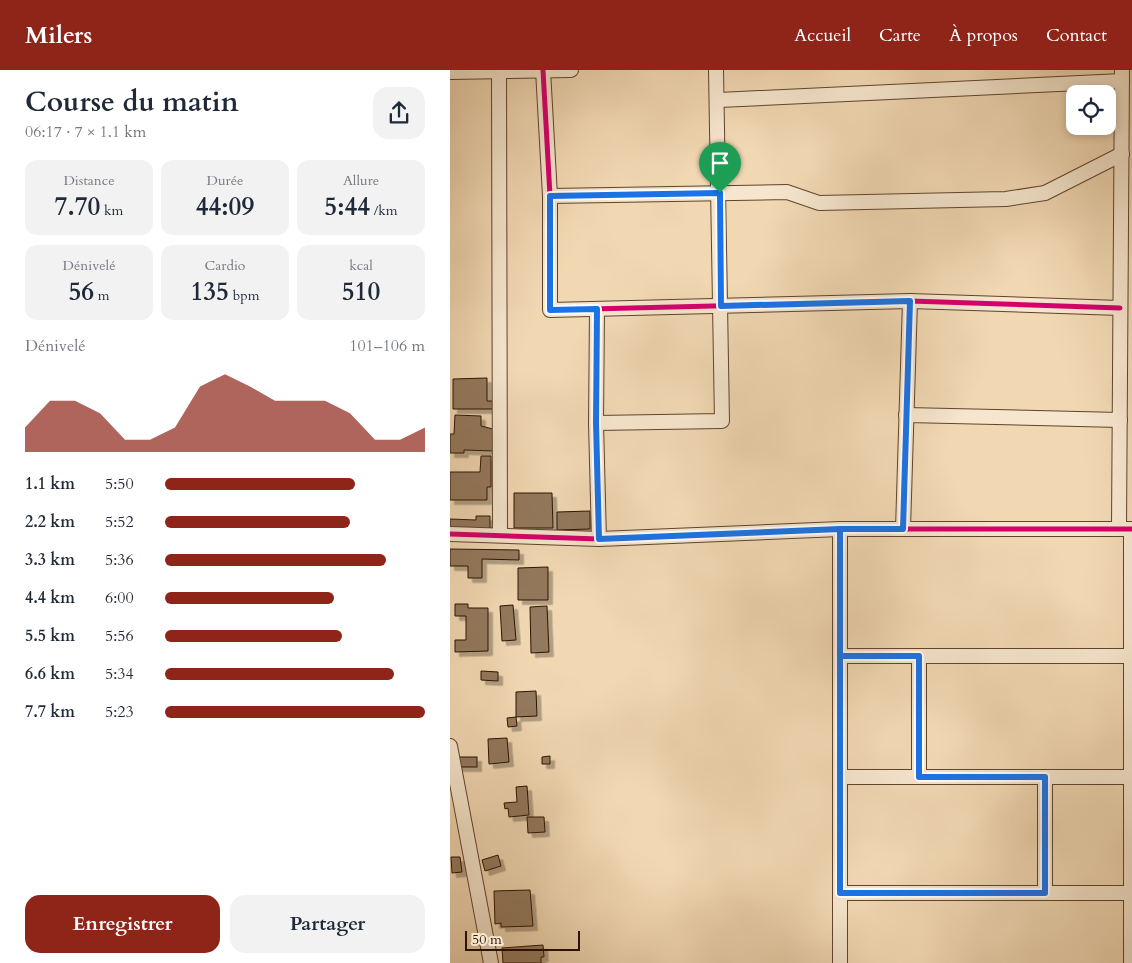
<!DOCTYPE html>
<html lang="fr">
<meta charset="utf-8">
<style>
:root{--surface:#fff;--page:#f2f2f3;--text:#1f2937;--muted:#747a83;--accent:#8f2418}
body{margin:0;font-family:Cardo,serif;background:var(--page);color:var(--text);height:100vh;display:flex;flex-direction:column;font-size:19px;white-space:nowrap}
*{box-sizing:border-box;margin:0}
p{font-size:16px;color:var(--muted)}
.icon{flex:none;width:28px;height:28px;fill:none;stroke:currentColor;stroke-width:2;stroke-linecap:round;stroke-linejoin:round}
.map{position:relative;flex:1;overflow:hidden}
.sheet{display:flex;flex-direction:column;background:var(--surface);width:450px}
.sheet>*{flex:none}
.controls{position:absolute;left:616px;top:15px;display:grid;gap:10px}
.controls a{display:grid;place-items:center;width:50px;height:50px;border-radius:10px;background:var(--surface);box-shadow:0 2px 8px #0003;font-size:25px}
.scale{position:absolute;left:15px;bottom:12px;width:115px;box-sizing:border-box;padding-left:5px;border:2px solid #2e1300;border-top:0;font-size:14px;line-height:18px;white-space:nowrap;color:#2e1300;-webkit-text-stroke:4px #f6e6ce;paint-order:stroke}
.pin{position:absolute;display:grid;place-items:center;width:42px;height:42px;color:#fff;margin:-51px -21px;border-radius:50% 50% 50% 0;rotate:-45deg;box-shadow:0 0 5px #0007}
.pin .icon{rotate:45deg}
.round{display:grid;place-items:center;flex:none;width:52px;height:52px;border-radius:15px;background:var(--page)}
.head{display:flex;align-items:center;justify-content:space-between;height:85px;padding:0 25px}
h1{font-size:28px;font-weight:600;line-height:38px}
.figures{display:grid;grid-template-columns:repeat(3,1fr);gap:8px;height:85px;padding:5px 25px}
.figures div{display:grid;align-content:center;border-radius:12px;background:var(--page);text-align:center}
.figures b{font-size:25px;font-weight:600}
.figures small{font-size:14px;font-weight:400}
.figures p{font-size:14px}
.chart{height:140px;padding:10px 25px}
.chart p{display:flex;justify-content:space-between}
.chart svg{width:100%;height:90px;margin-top:5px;fill:var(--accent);opacity:.7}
.button{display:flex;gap:10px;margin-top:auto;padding:10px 25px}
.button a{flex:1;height:58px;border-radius:15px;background:var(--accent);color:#fff;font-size:20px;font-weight:600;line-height:58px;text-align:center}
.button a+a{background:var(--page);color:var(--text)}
ul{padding:0 25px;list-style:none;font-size:16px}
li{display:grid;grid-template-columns:80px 60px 1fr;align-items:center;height:38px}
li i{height:12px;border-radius:6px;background:var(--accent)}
header{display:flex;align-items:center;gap:30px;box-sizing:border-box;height:70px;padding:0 25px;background:var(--accent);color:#fff}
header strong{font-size:24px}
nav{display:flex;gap:28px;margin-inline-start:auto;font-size:18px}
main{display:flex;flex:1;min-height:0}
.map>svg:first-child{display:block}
</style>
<header>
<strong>Milers</strong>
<nav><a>Accueil</a><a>Carte</a><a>À propos</a><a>Contact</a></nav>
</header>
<main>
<section class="sheet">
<div class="head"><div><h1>Course du matin</h1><p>06:17 · 7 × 1.1 km</p></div><a class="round"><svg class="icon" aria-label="share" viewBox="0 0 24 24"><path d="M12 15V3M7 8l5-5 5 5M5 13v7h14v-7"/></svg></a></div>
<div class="figures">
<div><p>Distance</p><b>7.70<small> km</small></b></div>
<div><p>Durée</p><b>44:09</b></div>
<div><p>Allure</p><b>5:44<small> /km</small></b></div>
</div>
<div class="figures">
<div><p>Dénivelé</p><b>56<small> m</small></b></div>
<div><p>Cardio</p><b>135<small> bpm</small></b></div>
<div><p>kcal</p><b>510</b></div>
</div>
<div class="chart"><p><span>Dénivelé</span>101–106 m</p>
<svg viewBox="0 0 160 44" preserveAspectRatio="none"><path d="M0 44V32L10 19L20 19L30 25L40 38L50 38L60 32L70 12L80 6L90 12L100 19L110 19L120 19L130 25L140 38L150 38L160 32V44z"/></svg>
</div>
<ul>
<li><b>1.1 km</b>5:50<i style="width:73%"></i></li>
<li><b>2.2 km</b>5:52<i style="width:71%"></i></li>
<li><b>3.3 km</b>5:36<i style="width:85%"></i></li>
<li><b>4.4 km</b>6:00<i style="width:65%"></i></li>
<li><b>5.5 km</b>5:56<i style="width:68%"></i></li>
<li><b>6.6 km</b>5:34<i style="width:88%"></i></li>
<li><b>7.7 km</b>5:23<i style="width:100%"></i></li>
</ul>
<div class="button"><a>Enregistrer</a><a>Partager</a></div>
</section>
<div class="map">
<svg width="682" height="893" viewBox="0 0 682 893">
<defs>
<filter id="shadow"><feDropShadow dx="4.5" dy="4.5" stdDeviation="0" flood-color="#0004"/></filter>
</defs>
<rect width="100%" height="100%" fill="#f1d8b3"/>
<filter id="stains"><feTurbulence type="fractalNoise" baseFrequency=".004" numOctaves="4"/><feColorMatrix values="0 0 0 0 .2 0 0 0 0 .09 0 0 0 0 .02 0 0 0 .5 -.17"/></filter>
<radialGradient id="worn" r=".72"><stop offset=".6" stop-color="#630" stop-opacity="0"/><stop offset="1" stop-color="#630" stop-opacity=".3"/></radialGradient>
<g fill="#93795d" stroke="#2e1300" filter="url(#shadow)">
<path d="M37,308V331H47V339H3V309Z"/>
<path d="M5,345L31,346V356L43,359L46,381L14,380V383H0V364H4Z"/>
<path d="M31,386H41V417H37V430H0V402H30Z"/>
<path d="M64,423H102L103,458H64Z"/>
<path d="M140,441V459L107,460V442Z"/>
<path d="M26,446H40V459L0,458V449L26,450Z"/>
<path d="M0,479L69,480V490L32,489V508H18V496H0Z"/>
<path d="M98,497V530H68V498Z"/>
<path d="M5,534H18V538H38V581L5,582V570H16V546H5Z"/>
<path d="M63,535L66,570L52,571L50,536Z"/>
<path d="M97,536L99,582L81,583L80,537Z"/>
<path d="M31,601L48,602V611L31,610Z"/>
<path d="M86,621L87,646L66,647V622Z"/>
<path d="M66,647L67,656L58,657L57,648Z"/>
<path d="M57,668L59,692L39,694L38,669Z"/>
<path d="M100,686V694H92V687Z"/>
<rect x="8" y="687" width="19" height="10"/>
<path d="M77,716L79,745L59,747L58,738L55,739L54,733L67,732L66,717Z"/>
<path d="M77,747H94L95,762L78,763Z"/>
<path d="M48,785L51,796L35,801L32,790Z"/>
<path d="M1,787H10L12,802L2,803Z"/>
<path d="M80,820L83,856L51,857V853L45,854L44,821Z"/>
<path d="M93,875L94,887H91V893H53L52,878Z"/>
</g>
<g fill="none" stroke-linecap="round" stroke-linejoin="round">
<defs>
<g id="minor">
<path d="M93,0L100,126V240L460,231L670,238"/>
<path d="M49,1L50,465"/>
<path d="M0,2L121,0"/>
<path d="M269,30L672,11"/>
<path d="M100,126L337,122L369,133L556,129L595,123L672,84"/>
<path d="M147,239L146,353L149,469"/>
<path d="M456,345L670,350"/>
<path d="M146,353L272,351L266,0"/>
<path d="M390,459V893"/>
<path d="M453,459L460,231"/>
<path d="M669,459L672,0"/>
<path d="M681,459V893"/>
<path d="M0,464L149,469L390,459H682"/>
<path d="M390,586H682"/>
<path d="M0,676L41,893"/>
<path d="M390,707H681"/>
<path d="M469,707V586"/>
<path d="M390,823H681"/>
<path d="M595,823V707"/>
</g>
</defs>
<use href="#minor" stroke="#5f442d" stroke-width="16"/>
<use href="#minor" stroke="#f6e6ce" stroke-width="14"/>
<defs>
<g id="cycleway">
<path d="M93,0L100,126V240L460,231L670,238"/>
<path d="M0,464L149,469L390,459H682"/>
</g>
</defs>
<use href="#cycleway" stroke="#f6e6ce" stroke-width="8"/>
<use href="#cycleway" stroke="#d6006c" stroke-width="5"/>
</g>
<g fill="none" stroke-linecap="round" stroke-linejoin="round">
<defs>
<path id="route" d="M270,123L100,126V240L147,239L146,353L149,469L390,459V823H595V707H469V586H390V459H453L460,231L271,236L270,123"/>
</defs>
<use href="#route" stroke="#fff" stroke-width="10"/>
<use href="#route" stroke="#1a73e8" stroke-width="6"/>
</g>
<rect width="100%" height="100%" filter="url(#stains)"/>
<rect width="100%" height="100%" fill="url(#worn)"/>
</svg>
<div class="controls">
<a><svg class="icon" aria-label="locate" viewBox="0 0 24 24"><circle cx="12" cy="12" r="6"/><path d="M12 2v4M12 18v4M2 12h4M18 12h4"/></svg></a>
</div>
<div class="scale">50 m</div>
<div class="pin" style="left:270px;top:123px;background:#1e9e55"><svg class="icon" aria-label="arrive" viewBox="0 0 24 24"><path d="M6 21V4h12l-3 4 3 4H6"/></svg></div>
</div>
</main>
